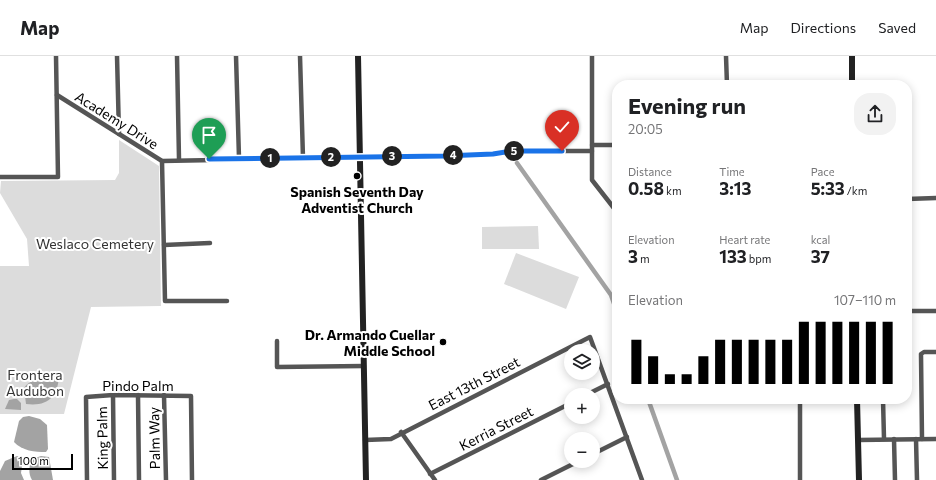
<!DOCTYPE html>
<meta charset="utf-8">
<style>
:root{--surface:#fff;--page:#f2f2f2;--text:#202124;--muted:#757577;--line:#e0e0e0;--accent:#000}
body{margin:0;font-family:Commissioner,sans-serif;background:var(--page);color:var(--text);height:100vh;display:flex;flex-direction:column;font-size:15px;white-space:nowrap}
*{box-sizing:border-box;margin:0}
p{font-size:13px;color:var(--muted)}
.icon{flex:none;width:22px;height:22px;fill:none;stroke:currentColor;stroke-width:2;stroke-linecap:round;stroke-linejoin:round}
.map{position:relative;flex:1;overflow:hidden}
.details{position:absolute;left:612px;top:24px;width:300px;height:324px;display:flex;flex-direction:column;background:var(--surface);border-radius:16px;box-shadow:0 2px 10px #0003}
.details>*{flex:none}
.fabs{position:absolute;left:564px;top:288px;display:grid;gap:8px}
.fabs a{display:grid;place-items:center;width:36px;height:36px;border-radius:50%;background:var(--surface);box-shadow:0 2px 10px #0003;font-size:20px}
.scale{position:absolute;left:12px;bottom:10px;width:61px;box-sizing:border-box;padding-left:4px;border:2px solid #000;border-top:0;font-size:11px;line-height:14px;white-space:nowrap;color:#000;-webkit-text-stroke:3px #fff;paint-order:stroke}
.pin{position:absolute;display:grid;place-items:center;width:34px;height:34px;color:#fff;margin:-41px -17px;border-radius:50% 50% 50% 0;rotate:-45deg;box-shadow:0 0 4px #0007}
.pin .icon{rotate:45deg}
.km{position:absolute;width:20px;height:20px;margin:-10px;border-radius:50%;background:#222;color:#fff;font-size:11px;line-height:20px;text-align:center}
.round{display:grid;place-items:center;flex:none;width:42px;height:42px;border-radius:16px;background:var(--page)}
.summary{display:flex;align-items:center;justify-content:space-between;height:68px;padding:0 16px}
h1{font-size:22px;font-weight:700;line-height:30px}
.stats{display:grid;grid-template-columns:repeat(3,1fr);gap:6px;height:68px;padding:4px 16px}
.stats div{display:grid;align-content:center}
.stats b{font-size:17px;font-weight:700}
.stats small{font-size:11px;font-weight:400}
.stats p{font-size:11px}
.chart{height:112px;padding:8px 16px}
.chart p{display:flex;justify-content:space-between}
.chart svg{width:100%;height:72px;margin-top:4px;stroke:var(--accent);stroke-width:6}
header{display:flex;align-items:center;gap:24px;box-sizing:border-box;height:56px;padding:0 20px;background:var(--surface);border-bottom:1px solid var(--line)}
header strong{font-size:19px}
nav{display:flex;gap:22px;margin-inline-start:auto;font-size:14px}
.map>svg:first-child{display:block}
</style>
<header>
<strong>Map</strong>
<nav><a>Map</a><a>Directions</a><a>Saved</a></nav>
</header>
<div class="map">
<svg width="936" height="424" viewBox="0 0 936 424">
<rect width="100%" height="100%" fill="#fff"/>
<g fill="#dcdcdc">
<path d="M119,84L159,110L161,250L91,251L64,358H0V210H29L27,183L0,137L1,125L115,124L119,117Z"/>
<path d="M538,170L539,193H482V171Z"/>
<path d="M516,197L579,221L566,253L504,228Z"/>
</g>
<g fill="#a3a3a3">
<path d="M59,320C58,340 48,351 26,348L24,332C32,321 46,321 59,320Z"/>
<path d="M14,343H17L21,347V354L5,353L9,344Z"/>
<path d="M29,360L40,363L47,369L48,393L46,396C35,396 22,395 14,386L19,365L23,361Z"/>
<path d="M17,400L23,403L21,417L24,424H0V415L5,405Z"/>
<path d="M41,400L49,401L53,424H32C28,418 29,409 32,403Z"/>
</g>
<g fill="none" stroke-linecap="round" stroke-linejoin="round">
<g stroke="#a3a3a3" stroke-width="4.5">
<path d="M517,107L611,239L617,256"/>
<path d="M648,343L677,424"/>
</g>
<g stroke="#555" stroke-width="4.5">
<path d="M117,0L119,78"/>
<path d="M177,0L179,103"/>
<path d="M236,0L239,102"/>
<path d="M300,0L303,102"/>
<path d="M592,0V124L617,156"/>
<path d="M726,0L727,29"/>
<path d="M57,39L162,105L444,100L493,98L511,95H592"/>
<path d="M592,89H617"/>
<path d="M162,105L165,245H227"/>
<path d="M0,121H58L56,0"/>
<path d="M907,143L936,142"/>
<path d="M164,189L210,187"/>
<path d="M907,255H936"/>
<path d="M277,285V311L364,310"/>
<path d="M113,339L114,424"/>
<path d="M138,339L139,424"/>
<path d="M164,339L166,424"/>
<path d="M586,339L608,328"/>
<path d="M800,343V424"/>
<path d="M883,343L884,383"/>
<path d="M401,376L435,424"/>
<path d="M894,383L895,424"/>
<path d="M916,383L917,424"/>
<path d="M922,383L921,298L924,296H936"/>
<path d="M365,384L391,383L590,281L642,424"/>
<path d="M858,384L936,383"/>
<path d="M593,398L627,381"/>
<path d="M430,418L571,347"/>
<path d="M87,424L86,341L113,339L191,340L192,424"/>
<path d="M541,424L579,405"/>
</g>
<g stroke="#222" stroke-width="6">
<path d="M358,0L366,424"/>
<path d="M852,0V29"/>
<path d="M857,343L859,424"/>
</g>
</g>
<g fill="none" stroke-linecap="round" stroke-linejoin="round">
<defs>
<path id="route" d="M209,103L444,100L493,98L511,95H562"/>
</defs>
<use href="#route" stroke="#fff" stroke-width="8"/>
<use href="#route" stroke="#1a73e8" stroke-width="5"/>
</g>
<g fill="#000" stroke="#fff" stroke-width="1.5">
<circle cx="357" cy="120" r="4"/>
<circle cx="443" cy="286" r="4"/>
</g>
<g text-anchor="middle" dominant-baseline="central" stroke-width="4" stroke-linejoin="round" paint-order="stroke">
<g font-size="14" fill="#000" stroke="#fff">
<text transform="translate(117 64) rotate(32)">Academy Drive</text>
<text transform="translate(474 327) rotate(-27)">East 13th Street</text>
<text x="138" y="329">Pindo Palm</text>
<text transform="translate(496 372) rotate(-27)">Kerria Street</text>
<text transform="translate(102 382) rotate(-91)">King Palm</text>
<text transform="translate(154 382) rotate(-91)">Palm Way</text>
</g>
<g font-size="14" font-weight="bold" fill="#000" stroke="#fff">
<text x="357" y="135">Spanish Seventh Day<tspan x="357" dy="16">Adventist Church</tspan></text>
<text x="435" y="278" text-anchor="end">Dr. Armando Cuellar<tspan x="435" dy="16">Middle School</tspan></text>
</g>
<g font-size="14" fill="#333" stroke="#fff">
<text x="95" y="187">Weslaco Cemetery</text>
<text x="35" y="318">Frontera<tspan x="35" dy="16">Audubon</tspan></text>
</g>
</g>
</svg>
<div class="fabs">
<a><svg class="icon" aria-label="layers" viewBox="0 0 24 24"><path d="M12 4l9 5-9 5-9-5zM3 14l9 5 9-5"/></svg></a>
<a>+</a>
<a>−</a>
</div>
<div class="scale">100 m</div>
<div class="pin" style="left:209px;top:103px;background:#1e9e55"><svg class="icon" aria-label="arrive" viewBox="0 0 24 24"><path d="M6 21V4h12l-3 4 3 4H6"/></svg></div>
<div class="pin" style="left:562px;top:95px;background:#d93025"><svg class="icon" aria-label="check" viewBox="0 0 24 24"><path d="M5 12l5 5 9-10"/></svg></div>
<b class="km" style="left:270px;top:102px">1</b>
<b class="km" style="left:331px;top:101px">2</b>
<b class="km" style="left:392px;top:100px">3</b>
<b class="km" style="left:453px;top:99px">4</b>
<b class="km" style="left:514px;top:95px">5</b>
<section class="details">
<div class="summary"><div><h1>Evening run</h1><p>20:05</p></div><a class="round"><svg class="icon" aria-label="share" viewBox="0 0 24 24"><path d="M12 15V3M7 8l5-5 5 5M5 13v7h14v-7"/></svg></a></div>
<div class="stats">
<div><p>Distance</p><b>0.58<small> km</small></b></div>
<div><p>Time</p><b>3:13</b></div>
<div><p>Pace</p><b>5:33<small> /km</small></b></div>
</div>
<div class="stats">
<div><p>Elevation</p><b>3<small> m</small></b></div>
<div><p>Heart rate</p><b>133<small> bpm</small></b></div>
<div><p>kcal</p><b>37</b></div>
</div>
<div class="chart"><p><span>Elevation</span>107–110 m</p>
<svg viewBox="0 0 160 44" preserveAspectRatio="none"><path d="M5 44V17M15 44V27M25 44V38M35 44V38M45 44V27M55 44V17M65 44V17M75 44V17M85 44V17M95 44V17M105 44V6M115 44V6M125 44V6M135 44V6M145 44V6M155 44V6"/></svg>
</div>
</section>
</div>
